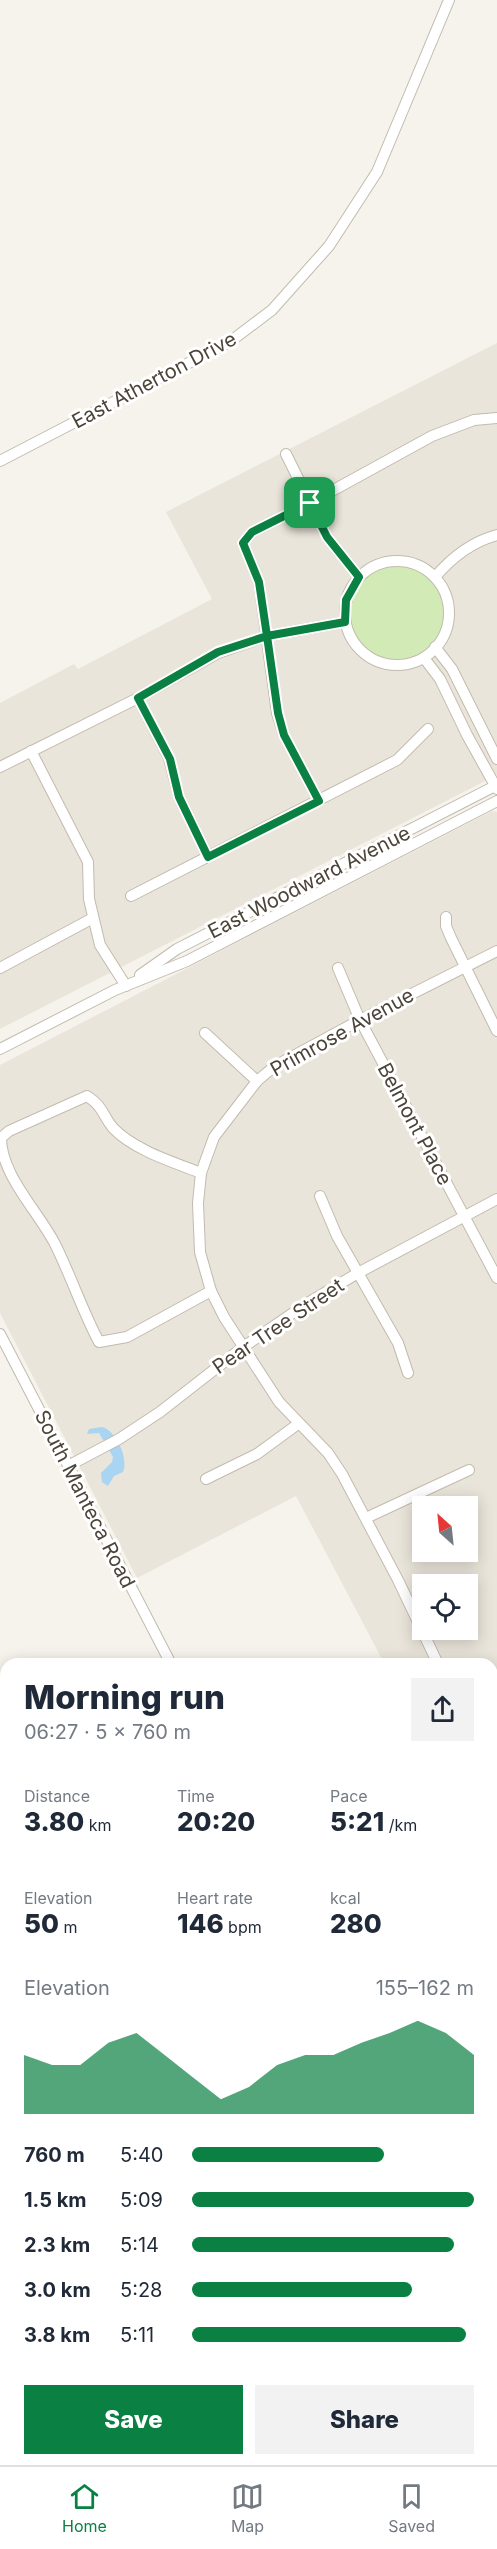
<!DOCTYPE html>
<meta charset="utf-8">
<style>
:root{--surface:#fff;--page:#f2f2f3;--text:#1f2937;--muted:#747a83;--line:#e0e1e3;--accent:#0b8043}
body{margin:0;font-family:Inter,sans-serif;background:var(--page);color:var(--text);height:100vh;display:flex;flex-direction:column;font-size:22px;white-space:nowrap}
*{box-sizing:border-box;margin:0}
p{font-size:20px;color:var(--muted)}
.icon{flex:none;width:33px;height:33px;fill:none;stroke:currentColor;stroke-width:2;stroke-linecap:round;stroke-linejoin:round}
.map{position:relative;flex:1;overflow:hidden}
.side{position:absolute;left:0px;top:1658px;width:498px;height:808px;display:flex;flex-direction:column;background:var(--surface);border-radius:18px 18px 0 0;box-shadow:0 3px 15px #0003}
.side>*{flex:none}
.needle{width:39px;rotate:333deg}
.tools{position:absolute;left:412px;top:1496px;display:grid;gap:12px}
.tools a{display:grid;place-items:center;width:66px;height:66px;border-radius:0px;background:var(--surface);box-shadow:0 3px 15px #0003;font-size:30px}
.pin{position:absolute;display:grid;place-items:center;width:51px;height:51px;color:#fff;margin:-26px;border-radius:12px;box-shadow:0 3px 9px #0006}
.round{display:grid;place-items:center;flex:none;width:63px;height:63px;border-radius:0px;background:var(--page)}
.headline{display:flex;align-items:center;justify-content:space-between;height:102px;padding:0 24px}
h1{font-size:33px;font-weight:800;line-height:45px}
.figures{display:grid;grid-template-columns:repeat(3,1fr);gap:9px;height:102px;padding:6px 24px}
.figures div{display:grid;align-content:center}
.figures b{font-size:26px;font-weight:800}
.figures small{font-size:16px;font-weight:400}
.figures p{font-size:16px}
.chart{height:168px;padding:12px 24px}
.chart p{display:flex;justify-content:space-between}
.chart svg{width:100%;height:108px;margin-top:6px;fill:var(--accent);opacity:.7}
.primary-button{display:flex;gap:12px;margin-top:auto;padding:12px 24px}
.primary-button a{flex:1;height:69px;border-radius:0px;background:var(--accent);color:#fff;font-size:24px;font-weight:800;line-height:69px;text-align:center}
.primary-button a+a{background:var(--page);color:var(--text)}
ul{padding:0 24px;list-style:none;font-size:20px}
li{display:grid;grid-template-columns:96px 72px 1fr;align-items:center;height:45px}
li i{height:15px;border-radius:8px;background:var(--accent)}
.menu{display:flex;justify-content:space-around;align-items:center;height:84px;border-top:2px solid var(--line);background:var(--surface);font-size:16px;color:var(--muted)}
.menu a{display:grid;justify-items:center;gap:3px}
.menu .selected{color:var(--accent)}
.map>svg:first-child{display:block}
</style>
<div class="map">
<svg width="497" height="2465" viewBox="0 0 497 2465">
<rect width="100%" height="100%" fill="#f6f3ec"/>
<g fill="#eae5da" fill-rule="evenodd">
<path d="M497,343V775L0,1029V703L74,664L78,669L212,599L166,512Z"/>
<path d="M492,811L497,812V2255L492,2246V1664L384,1663L296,1496L137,1578L0,1313V1065ZM423,1506H468V1551H423ZM423,1584H468V1629H423Z"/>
</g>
<circle fill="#d2eab5" cx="397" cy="613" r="47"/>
<path fill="#a9d4f2" d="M102,1427C116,1430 129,1459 123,1472L114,1476L108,1486L102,1482L101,1473L112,1462L113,1457L99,1433L87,1434L89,1429Z"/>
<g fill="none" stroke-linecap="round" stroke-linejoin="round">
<defs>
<g id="minor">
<path d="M286,454L327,537L359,577"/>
<path d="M0,461L231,341L272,310L329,246L377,172L449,0"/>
<circle cx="397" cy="613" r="52"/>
<path d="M435,577C452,557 471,542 497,535"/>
<path d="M435,647L452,669L497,759"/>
<path d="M424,658L440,679L467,735L497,789"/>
<path d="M138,698L169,758L179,797L208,857"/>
<path d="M31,751L88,862L89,899L100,945L126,986"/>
<path d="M0,767L138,698L218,653L267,636L345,622"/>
<path d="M319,801L284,735L277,713L259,582L243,543L252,532L310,503L432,436L474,420L497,418"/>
<path d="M131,896L397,760L428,729"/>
<path d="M446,917V926L451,938L497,1031"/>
<path d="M0,968L93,918"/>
<path d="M338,968L360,1020L497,1278"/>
<path d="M140,975L177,949L497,785"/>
<path d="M205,1033L257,1081"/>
<path d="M0,1049L115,990L187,961L497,801"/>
<path d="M201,1173C173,1162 134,1150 113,1128C102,1115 104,1107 87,1096L9,1131L1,1138C1,1175 38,1211 55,1244C71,1276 82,1310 99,1342L127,1337L211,1291"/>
<path d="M320,1196L337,1236L398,1343L408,1373"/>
<path d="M0,1334L171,1664"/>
<path d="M68,1466L119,1439L160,1412L242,1348L306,1304L358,1273L497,1199"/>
<path d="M206,1479L257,1454L298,1424"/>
<path d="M366,1518L469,1470"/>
<path d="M438,1664L398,1580L342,1474L328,1453L279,1402L224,1317L211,1291L200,1252L198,1203L201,1173L214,1137L257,1081L275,1066L360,1020L497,951"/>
<path d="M492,1723H497"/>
<path d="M492,1901L497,1910"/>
<path d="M492,1937L497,1935"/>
<path d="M492,2055L497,2052"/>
<path d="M492,2128L497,2137"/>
<path d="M0,2191L6,2188"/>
<path d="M492,2277L497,2287"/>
<path d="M492,2303L497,2312"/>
<path d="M0,2314L6,2312"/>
<path d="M0,2378L6,2390"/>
<path d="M0,2428L6,2425"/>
<path d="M492,2442L497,2451"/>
<path d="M59,2460L66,2465"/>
<path d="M266,2460L269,2465"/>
<path d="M389,2460L391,2465"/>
</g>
</defs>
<use href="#minor" stroke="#c2bbae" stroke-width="12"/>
<use href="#minor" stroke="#fff" stroke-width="10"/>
</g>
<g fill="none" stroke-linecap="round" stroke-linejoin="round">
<defs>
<path id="route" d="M310,503L252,532L243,543L259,582L267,636L218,652L138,698L170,759L179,797L208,857L319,801L284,735L278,713L267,636L345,622L346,600L359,577L327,537L310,503"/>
</defs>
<use href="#route" stroke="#fff" stroke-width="12"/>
<use href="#route" stroke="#0b8043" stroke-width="8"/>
</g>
<g text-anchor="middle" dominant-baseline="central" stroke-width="6" stroke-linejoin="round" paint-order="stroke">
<g font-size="20" fill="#4b4439" stroke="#fff">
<text transform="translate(154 380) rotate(-28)">East Atherton Drive</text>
<text transform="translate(309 882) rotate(-27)">East Woodward Avenue</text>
<text transform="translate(342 1032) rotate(-29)">Primrose Avenue</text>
<text transform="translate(415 1124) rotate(62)">Belmont Place</text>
<text transform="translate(278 1326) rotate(-34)">Pear Tree Street</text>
<text transform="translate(85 1499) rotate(63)">South Manteca Road</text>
</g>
</g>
</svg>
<div class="tools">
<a><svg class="needle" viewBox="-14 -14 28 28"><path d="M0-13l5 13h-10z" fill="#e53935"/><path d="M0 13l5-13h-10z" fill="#747a83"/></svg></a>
<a><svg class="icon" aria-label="locate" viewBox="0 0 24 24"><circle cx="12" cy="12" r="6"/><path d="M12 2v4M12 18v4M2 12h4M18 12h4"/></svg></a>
</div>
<div class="pin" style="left:310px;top:503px;background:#1e9e55"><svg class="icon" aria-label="arrive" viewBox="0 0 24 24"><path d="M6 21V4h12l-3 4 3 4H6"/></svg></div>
<section class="side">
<div class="headline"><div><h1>Morning run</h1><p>06:27 · 5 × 760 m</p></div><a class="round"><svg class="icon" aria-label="share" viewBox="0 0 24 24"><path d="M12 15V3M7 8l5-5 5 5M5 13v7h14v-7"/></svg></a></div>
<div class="figures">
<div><p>Distance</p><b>3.80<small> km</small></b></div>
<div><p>Time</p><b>20:20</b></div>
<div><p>Pace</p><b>5:21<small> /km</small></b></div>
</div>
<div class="figures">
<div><p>Elevation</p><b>50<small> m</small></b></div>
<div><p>Heart rate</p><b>146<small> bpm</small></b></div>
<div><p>kcal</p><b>280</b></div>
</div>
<div class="chart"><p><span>Elevation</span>155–162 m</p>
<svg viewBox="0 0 160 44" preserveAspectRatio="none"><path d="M0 44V20L10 24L20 24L30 15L40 11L50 20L60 29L70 38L80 33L90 24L100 20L110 20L120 15L130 11L140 6L150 11L160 20V44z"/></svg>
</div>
<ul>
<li><b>760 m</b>5:40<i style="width:68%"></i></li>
<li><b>1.5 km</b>5:09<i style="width:100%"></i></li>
<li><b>2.3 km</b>5:14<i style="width:93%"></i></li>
<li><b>3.0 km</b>5:28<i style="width:78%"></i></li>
<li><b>3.8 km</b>5:11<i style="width:97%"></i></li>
</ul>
<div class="primary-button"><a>Save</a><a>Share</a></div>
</section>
</div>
<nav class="menu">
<a class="selected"><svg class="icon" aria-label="home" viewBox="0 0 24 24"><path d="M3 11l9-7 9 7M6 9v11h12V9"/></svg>Home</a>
<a><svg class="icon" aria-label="map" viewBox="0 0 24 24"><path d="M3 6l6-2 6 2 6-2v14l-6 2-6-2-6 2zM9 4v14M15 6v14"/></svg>Map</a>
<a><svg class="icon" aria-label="saved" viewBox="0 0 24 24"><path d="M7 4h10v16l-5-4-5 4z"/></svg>Saved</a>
</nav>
